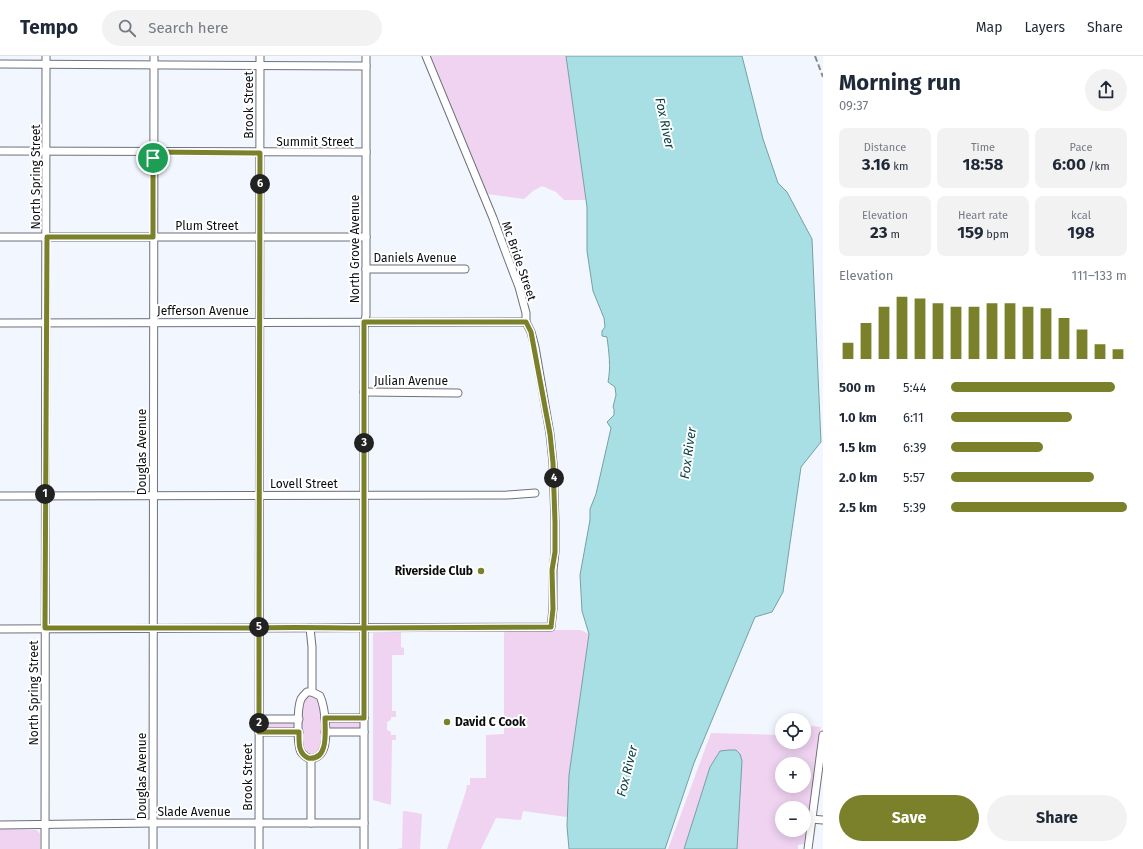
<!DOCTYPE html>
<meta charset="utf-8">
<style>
:root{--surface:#fff;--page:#f2f2f3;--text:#1f2937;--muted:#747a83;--line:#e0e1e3;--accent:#7b812b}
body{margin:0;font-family:"Fira Sans",sans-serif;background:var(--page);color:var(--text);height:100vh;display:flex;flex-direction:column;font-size:15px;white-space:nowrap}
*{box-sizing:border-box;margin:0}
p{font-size:13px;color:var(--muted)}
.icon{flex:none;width:22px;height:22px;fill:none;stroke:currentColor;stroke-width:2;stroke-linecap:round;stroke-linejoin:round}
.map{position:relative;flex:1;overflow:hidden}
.panel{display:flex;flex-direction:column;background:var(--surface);width:320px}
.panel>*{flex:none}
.buttons{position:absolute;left:775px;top:657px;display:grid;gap:8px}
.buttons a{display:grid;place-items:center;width:36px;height:36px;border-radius:50%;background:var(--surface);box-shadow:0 2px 10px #0003;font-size:20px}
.pin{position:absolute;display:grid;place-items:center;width:34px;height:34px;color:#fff;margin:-17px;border:2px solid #fff;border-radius:50%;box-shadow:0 1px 4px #0007}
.km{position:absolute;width:20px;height:20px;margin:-10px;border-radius:50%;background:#222;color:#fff;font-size:11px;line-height:20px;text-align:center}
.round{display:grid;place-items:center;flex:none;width:42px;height:42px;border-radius:21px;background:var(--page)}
.head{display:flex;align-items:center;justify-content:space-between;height:68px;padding:0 16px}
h1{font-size:22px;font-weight:700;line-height:30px}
.metrics{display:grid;grid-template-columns:repeat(3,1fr);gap:6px;height:68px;padding:4px 16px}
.metrics div{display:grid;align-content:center;border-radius:8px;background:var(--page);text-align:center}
.metrics b{font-size:17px;font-weight:700}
.metrics small{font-size:11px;font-weight:400}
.metrics p{font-size:11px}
.chart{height:112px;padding:8px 16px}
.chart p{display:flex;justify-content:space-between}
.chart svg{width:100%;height:72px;margin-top:4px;stroke:var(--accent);stroke-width:6}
.primary-button{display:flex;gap:8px;margin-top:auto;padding:8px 16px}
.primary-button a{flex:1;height:46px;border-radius:24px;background:var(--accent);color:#fff;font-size:16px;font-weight:700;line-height:46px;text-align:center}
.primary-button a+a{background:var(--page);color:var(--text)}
ul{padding:0 16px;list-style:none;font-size:13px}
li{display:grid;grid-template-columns:64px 48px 1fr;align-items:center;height:30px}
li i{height:10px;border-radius:5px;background:var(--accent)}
header{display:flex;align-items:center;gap:24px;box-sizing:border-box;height:56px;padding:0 20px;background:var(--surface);border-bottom:1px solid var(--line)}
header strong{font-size:19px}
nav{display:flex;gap:22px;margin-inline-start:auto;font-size:14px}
.search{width:280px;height:36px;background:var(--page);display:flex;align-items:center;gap:10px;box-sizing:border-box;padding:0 14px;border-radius:22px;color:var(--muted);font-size:15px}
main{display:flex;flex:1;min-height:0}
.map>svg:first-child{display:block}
</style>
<header>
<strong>Tempo</strong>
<div class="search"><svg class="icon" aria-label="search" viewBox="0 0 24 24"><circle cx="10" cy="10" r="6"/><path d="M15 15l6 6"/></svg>Search here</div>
<nav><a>Map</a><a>Layers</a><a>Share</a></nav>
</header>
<main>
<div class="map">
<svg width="823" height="793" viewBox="0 0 823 793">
<rect width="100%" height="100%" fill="#f1f6ff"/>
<g fill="#efd3f1" fill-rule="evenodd">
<path d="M429,0H566L586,144H564L556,136L542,130L533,135L524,143L487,138Z"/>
<path d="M505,574H581L589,578L569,719L567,761L523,755L521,764L496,762L481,793H447L466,735L467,729H470V722H486V679L504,678V578Z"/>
<path d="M401,576V591L404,592V599H392V655H396V661H391V664L387,666V674L391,676V679H396V684H392L391,749L373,744V577Z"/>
<path d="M312,640L318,642C322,658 326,682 317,697C313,698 309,700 306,697C299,691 300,651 304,644C306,641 309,641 312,640Z"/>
<path d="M330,665H359L360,667V673L330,674L328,666Z"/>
<path d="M263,666H294L296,668V672L294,673H263Z"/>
<path d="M811,670L821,671L804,788L798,789V793H668L711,677L782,679V686H804V680L811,677ZM782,708H804V730H782ZM782,752H804V774H782Z"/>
<path d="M403,755H405L422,758L420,793H397L402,792Z"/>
<path d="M0,773L37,774L40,778V793H0Z"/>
</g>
<g fill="#a7dfe4" stroke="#78a0a4">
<path d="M566,0H742L763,83L778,127L787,136L812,183L821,386L801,411L783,536L772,556L755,561L694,707L665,793H569L567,770L569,719L589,578L582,555L580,519L590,464V453L596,438L611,372L607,366L614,359V353L613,351L616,339L615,331L608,326C611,311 609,297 607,281L602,280V275L605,271L604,262L593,235L587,195V151Z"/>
<path d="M729,694H736L740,698L742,705L737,793H684L710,711L720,695Z"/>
</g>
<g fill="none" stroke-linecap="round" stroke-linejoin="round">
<defs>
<g id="minor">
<path d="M0,8L366,10"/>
<path d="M0,95L366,96"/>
<path d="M0,181H366"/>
<path d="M366,213H465"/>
<path d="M0,267L526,266"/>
<path d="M364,336L458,337"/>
<path d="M0,440L507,439L535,437"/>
<path d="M310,572L312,591V636"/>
<path d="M0,573L551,571L553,553V514L555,496V466L553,407L550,378L535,291L531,276L526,266V257L519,231L509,205L493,162L426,0"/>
<path d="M307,636H312L320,640C325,651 329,685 322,696C320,700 315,702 311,703C307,702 304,700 301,696C297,688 297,652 301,643C303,640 305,638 307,636Z"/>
<path d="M325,662H364"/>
<path d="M258,663H299"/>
<path d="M259,676H299"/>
<path d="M325,676H364"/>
<path d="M811,763L823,764"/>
<path d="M311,767V703"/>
<path d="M0,769L153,767H364"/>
<path d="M45,793L46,0"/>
<path d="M153,793L154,0"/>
<path d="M259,793L260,0"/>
<path d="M364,793V272L366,259V0"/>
<path d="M808,793L823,679"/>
</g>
</defs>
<use href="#minor" stroke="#6d7179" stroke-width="9"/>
<use href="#minor" stroke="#fff" stroke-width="7"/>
<path stroke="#878b91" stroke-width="2" stroke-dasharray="6 3" stroke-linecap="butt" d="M815,0L823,21"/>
</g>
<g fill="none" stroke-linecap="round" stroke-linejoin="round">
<defs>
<path id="route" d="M153,102V181H47L45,572H259V676H299C299,687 298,697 308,702C329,705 325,675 325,662H364V266H526L531,276L550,378L553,407L555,466V496L552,514L553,553L551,571L364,572C329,572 294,571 259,572L260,97L153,96V102"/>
</defs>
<use href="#route" stroke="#fff" stroke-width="8"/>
<use href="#route" stroke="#7b812b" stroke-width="5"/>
</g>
<g fill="#7b812b" stroke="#fff" stroke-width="1.5">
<circle cx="481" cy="515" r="4"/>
<circle cx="447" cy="666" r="4"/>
</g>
<g text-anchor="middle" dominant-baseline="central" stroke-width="4" stroke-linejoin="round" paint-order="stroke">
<g font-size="12" fill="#0a0c0f" stroke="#fff">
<text transform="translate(249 49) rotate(-90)">Brook Street</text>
<text x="315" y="86">Summit Street</text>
<text transform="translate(36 121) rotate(-90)">North Spring Street</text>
<text x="207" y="170">Plum Street</text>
<text transform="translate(355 193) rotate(-90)">North Grove Avenue</text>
<text x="415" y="202">Daniels Avenue</text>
<text transform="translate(519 205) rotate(71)">Mc Bride Street</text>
<text x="203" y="255">Jefferson Avenue</text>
<text x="411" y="325">Julian Avenue</text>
<text transform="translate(142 396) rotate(-90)">Douglas Avenue</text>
<text x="304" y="428">Lovell Street</text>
<text transform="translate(34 637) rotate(-90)">North Spring Street</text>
<text transform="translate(142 720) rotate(-90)">Douglas Avenue</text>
<text transform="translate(248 721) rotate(-90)">Brook Street</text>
<text x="194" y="756">Slade Avenue</text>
</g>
<g font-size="12" font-weight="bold" fill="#0a0c0f" stroke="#fff" text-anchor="end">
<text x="473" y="515">Riverside Club</text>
<text x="455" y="666" text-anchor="start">David C Cook</text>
</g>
<g font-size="13" font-style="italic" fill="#0b4044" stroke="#fff">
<text transform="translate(665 67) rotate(78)">Fox River</text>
<text transform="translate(688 397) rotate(-82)">Fox River</text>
<text transform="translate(627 715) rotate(-76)">Fox River</text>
</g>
</g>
</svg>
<div class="buttons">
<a><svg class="icon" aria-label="locate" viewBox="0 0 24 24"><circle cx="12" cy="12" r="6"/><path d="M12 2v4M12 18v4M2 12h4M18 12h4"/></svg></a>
<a>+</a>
<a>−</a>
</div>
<div class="pin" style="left:153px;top:102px;background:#1e9e55"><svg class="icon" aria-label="arrive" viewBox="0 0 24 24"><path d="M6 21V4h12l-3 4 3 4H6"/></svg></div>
<b class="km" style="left:45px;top:438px">1</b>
<b class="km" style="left:259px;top:667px">2</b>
<b class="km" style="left:364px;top:387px">3</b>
<b class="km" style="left:554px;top:422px">4</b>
<b class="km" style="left:259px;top:571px">5</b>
<b class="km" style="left:260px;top:128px">6</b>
</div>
<section class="panel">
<div class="head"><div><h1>Morning run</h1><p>09:37</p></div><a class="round"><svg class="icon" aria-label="share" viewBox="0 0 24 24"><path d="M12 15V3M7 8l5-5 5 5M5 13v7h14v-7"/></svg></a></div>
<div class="metrics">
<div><p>Distance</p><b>3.16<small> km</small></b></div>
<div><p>Time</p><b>18:58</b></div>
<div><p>Pace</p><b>6:00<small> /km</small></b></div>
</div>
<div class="metrics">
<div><p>Elevation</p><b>23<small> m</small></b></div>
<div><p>Heart rate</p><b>159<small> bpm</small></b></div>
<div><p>kcal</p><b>198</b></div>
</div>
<div class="chart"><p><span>Elevation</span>111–133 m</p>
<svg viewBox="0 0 160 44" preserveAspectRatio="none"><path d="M5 44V34M15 44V22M25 44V12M35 44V6M45 44V7M55 44V10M65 44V12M75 44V12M85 44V10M95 44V10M105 44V12M115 44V13M125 44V19M135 44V26M145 44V35M155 44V38"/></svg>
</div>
<ul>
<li><b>500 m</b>5:44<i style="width:93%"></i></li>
<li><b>1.0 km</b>6:11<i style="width:69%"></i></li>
<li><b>1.5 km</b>6:39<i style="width:52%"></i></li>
<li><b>2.0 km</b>5:57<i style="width:81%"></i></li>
<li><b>2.5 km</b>5:39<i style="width:100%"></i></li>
</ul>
<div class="primary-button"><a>Save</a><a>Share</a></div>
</section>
</main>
